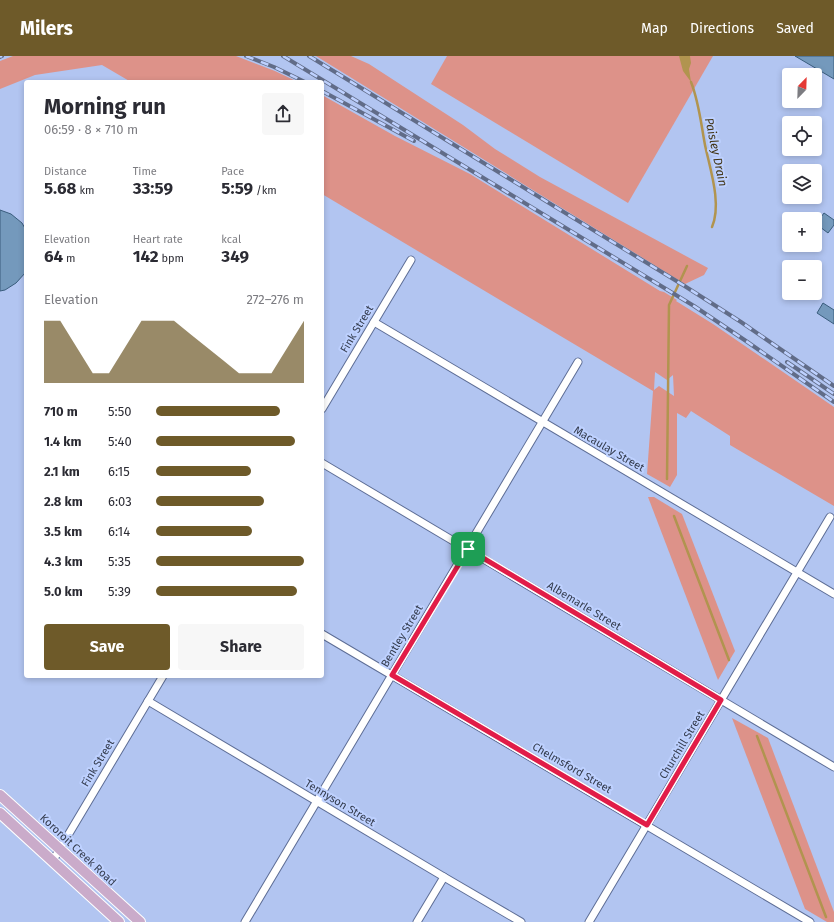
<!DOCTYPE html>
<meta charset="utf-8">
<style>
:root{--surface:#fff;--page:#f7f7f7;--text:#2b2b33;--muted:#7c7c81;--accent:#6e5a29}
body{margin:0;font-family:"Fira Sans",sans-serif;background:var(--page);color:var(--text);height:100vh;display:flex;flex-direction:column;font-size:15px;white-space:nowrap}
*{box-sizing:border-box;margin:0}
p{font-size:13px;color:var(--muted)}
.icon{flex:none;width:22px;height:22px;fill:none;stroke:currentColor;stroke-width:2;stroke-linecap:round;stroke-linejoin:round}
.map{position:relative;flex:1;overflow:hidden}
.sheet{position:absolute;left:24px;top:24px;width:300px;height:598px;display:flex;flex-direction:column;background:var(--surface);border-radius:4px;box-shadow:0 2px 6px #0003}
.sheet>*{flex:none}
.needle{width:26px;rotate:23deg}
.controls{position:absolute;left:782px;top:12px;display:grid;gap:8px}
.controls a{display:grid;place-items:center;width:40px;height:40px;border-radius:4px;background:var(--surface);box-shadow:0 2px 6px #0003;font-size:20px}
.pin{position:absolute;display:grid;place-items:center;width:34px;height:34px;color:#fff;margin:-17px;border-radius:8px;box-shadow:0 2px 6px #0006}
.round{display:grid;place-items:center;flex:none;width:42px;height:42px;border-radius:4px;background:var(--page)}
.summary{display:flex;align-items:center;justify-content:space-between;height:68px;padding:0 20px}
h1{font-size:22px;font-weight:700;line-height:30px}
.metrics{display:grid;grid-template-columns:repeat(3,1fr);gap:6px;height:68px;padding:4px 20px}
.metrics div{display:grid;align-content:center}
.metrics b{font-size:17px;font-weight:700}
.metrics small{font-size:11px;font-weight:400}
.metrics p{font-size:11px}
.chart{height:112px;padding:8px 20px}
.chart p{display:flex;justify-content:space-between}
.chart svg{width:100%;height:72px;margin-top:4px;fill:var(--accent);opacity:.7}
.primary-button{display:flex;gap:8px;margin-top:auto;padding:8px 20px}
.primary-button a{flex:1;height:46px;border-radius:4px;background:var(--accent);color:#fff;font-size:16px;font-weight:700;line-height:46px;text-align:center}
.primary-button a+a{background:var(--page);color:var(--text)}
ul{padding:0 20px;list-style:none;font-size:13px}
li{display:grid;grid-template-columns:64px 48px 1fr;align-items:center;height:30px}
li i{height:10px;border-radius:5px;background:var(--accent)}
header{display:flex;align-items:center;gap:24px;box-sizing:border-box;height:56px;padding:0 20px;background:var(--accent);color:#fff}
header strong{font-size:19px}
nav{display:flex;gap:22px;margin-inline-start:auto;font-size:14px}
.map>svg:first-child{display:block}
</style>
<header>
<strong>Milers</strong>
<nav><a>Map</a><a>Directions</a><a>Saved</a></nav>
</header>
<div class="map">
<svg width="834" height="866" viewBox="0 0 834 866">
<rect width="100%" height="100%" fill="#b2c5f1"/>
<g fill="#dd9289" fill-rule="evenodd">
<path d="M13,0H236L275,15L298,26H131L102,9L35,19L0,33V5Z"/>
<path d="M316,0H351L369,8L463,69L495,93L540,121L708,212L704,219L685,228Z"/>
<path d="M447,0H713L628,147L431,28Z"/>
<path d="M322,39L395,80L470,118L660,235L664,236L677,244L676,245L713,268L834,351V450L730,389V380L691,355L686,362L677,357V419L670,431L647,418L653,335L322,138ZM655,316L667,324L673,319L674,340L659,330L654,334Z"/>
<path d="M648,441H654L682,458L735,595L718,624Z"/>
<path d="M732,662L768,682L834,856V866H827L805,853Z"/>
</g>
<path fill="#b1944f" d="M679,0H690L691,7L689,13L691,26L683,15Z"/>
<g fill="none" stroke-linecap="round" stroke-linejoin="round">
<g stroke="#b1944f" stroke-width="2.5">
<path d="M691,26C699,46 701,68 705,89C710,113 722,148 712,171"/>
<path d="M667,423L669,249L687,210"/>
<path d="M674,460L729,604"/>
<path d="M757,680L826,861"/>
</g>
</g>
<g fill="#7499bc" stroke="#3a5d7d">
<path d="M795,0H834V23Z"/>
<path d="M0,154L11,158L22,167L26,174V216L16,227L5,234L0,235Z"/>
<path d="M824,157L834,164V169L828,177L816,168Z"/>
<path d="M823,247L834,254V268L817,257Z"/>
</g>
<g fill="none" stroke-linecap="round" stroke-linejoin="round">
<defs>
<g id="street">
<path d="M374,266L834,538"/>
<path d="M322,353L411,204"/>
<path d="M322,407L834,711"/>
<path d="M322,578L810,866"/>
<path d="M148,645L444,821L521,866"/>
<path d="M52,806L163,620"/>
<path d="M245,866L578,306"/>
<path d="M417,866L444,821"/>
<path d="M589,866L830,461"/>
</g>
<g id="primary">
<path d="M0,739L140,866"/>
<path d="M0,757L119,866"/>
</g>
</defs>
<use href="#street" stroke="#5e6e96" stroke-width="9"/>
<use href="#primary" stroke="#fff" stroke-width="12"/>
<use href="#street" stroke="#fff" stroke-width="7"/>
<use href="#primary" stroke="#caabca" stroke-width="10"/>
<defs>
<g id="rail">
<path d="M246,0L274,11L305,26"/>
<path d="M283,0L694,250L746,285L834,346"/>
<path d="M309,0L683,229L741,266L834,330"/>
<path d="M0,1L2,0"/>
<path d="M322,35L414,85"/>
<path d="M787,306L834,338"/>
</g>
</defs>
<use href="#rail" stroke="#616c88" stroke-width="4"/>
<use href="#rail" stroke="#bed1ff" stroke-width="2.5" stroke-dasharray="8" stroke-linecap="butt"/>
</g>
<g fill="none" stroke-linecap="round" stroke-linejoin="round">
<defs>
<path id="route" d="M468,493L721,644L647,769L392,619Z"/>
</defs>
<use href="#route" stroke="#fff" stroke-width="8"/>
<use href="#route" stroke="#e11d48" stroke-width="5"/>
</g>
<g text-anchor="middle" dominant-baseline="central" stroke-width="4" stroke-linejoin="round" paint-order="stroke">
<g font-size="11" fill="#343c4e" stroke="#bed1ff">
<text transform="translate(357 273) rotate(-59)">Fink Street</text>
<text transform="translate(609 393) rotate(30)">Macaulay Street</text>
<text transform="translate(584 550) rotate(31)">Albemarle Street</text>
<text transform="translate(402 580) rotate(-59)">Bentley Street</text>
<text transform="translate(682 689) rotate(-59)">Churchill Street</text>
<text transform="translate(98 707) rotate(-59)">Fink Street</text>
<text transform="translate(572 712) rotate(30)">Chelmsford Street</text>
<text transform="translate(340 747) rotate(31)">Tennyson Street</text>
<text transform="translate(78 794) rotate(43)">Kororoit Creek Road</text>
</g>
<g font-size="12" font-style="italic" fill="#413415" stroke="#bed1ff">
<text transform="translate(716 96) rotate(78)">Paisley Drain</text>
</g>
</g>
</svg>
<div class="controls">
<a><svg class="needle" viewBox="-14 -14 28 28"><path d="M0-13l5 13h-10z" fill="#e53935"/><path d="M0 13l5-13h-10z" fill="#7c7c81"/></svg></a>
<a><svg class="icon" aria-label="locate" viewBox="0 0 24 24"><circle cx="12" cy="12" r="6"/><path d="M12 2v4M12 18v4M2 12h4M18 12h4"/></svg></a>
<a><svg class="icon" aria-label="layers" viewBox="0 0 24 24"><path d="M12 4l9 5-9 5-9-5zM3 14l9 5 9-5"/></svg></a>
<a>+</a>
<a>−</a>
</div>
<div class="pin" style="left:468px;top:493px;background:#1e9e55"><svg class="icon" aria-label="arrive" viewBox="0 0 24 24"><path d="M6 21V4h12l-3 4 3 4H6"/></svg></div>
<section class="sheet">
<div class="summary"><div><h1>Morning run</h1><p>06:59 · 8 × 710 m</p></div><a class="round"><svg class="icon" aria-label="share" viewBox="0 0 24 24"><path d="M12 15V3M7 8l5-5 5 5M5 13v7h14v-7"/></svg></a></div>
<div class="metrics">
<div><p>Distance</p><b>5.68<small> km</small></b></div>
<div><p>Time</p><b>33:59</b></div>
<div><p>Pace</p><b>5:59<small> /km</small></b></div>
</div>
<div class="metrics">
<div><p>Elevation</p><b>64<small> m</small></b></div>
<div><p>Heart rate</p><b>142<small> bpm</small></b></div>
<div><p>kcal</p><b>349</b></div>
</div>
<div class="chart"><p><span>Elevation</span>272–276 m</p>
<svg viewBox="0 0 160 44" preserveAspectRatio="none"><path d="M0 44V6L10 6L20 22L30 38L40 38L50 22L60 6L70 6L80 6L90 14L100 22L110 30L120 38L130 38L140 38L150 22L160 6V44z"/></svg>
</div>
<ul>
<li><b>710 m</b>5:50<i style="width:84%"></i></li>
<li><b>1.4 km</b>5:40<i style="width:94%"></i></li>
<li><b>2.1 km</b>6:15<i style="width:64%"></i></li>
<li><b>2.8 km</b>6:03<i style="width:73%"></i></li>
<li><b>3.5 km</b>6:14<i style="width:65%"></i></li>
<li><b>4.3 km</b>5:35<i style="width:100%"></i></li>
<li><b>5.0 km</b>5:39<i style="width:95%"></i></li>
</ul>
<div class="primary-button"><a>Save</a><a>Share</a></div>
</section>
</div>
